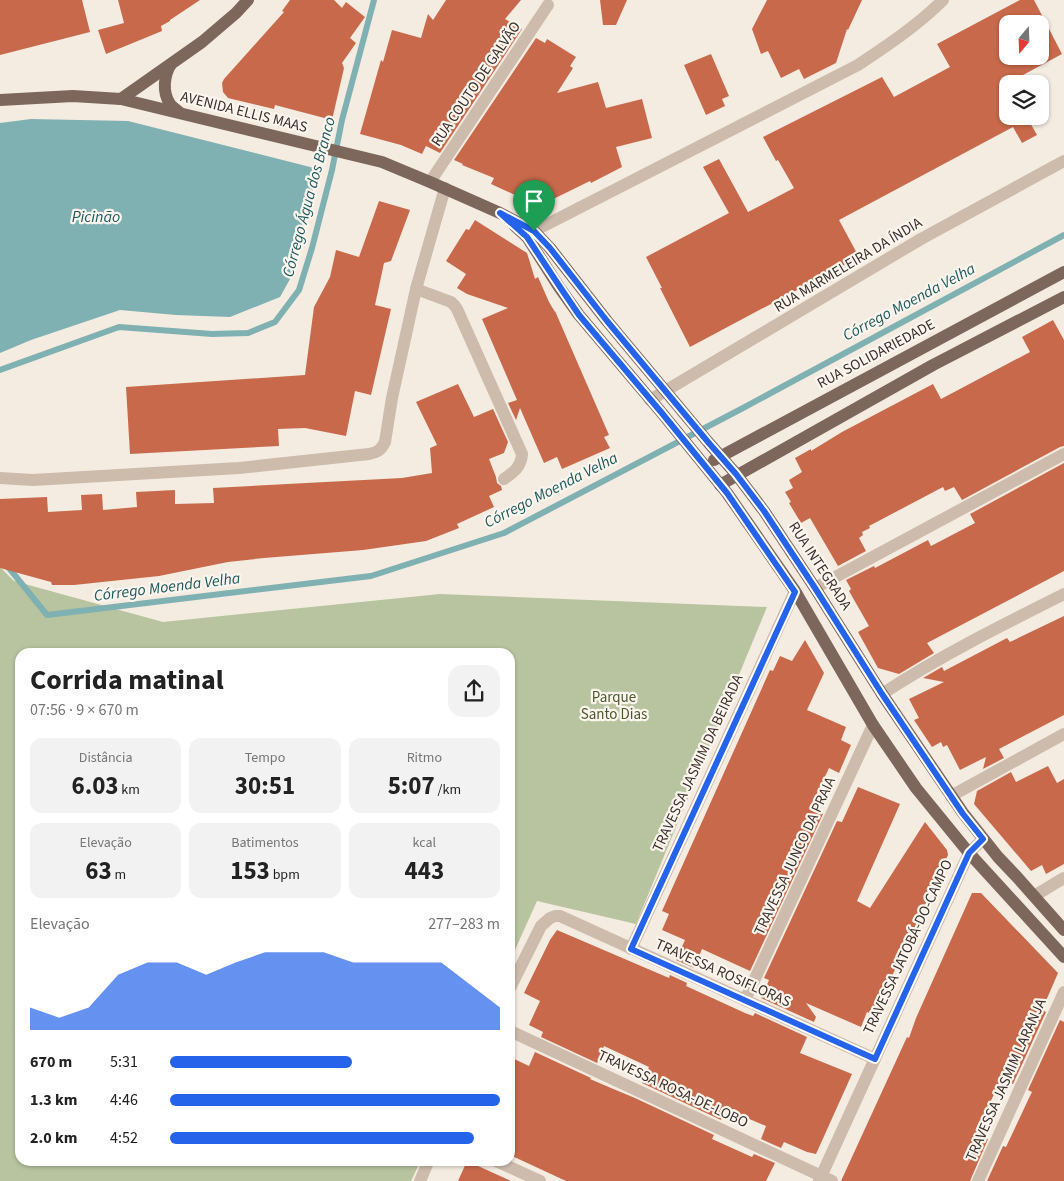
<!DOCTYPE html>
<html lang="pt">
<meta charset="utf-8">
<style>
:root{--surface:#fff;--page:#f2f2f2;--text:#222;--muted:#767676;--accent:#2563eb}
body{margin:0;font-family:"Source Sans 3",sans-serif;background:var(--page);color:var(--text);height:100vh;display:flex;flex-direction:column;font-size:19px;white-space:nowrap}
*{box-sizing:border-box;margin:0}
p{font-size:16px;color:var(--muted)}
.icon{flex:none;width:28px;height:28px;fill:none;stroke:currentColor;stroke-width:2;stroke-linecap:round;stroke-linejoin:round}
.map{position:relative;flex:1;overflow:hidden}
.drawer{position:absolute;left:15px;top:648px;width:500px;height:518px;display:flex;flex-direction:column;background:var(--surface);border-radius:15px;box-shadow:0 1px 4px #0004}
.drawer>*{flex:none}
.needle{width:32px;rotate:199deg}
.buttons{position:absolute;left:999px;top:15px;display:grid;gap:10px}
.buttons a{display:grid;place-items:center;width:50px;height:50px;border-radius:10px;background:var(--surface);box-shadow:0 1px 4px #0004;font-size:25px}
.pin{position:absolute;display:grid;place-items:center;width:42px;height:42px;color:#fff;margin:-51px -21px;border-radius:50% 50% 50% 0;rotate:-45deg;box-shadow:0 0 5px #0007}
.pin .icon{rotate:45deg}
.round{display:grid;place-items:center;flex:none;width:52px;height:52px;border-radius:15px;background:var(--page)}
.head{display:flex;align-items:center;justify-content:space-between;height:85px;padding:0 15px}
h1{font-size:28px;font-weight:700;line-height:38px}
.metrics{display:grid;grid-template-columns:repeat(3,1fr);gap:8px;height:85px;padding:5px 15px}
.metrics div{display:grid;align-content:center;border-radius:12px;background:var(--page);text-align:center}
.metrics b{font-size:25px;font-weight:700}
.metrics small{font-size:14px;font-weight:400}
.metrics p{font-size:14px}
.chart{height:140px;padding:10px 15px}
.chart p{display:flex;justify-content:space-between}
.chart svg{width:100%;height:90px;margin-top:5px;fill:var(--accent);opacity:.7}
ul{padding:0 15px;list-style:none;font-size:16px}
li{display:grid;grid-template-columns:80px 60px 1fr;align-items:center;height:38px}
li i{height:12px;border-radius:6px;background:var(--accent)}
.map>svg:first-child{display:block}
</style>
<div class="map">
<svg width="1064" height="1181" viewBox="0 0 1064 1181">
<rect width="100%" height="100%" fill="#f4ebe1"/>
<path fill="#b8c4a0" d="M0,567L14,581L163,622L440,594L767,607L636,924L537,901L510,961V652H20V1160H421L411,1181H0Z"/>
<path fill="#7fb0b2" d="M31,119L128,121L318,169L295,270L280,297L230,317L176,315L120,310L31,340L0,353V123Z"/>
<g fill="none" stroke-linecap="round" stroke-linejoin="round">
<g stroke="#7fb0b2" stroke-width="6">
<path d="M0,370L119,327L212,334L248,333L275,322L299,290L312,248L332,170L342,120L374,0"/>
<path d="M0,557L47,615L371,576L504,533L743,408L1064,235"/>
</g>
</g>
<g fill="#c8694b" fill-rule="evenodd">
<path d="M0,0H82L90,32L0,55Z"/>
<path d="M118,0H200L170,20V21L161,26L162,31L106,54L98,30L124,23Z"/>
<path d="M290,0H334L342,8L346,2L365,17L350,38L356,43L342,63L344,68L332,120L275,105L274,109L232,99L228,98L223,92L222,83L224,79L284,12L282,11Z"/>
<path d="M446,0H521L505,19L522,29L440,153L426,146L422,154L401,145L360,134L381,60L383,62L392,30L421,38L428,14L433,20Z"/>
<path d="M600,0H627L616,25H603Z"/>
<path d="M767,0H862L848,30L847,29L836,63L804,79L799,69L781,78L768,51L761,54L752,29Z"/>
<path d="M1020,0H1034L1062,54L1008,83V116H1034L1028,119L1037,135L1022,143L1013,127L839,220L859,257L690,347L660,288H662L646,257L729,213L703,167L719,159L748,212L794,188L778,160L776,161L763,137L882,77L894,97L950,67L937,44ZM1008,24H1040V56H1008Z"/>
<path d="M536,38L545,43L547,39L576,57L570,66L573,68L557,93L598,82L606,108L642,99L652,138L616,147L622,167L591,183L590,181L539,206L491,184L494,178L462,165L463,164L454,160Z"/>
<path d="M711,54L729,96L722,99L725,106L706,115L684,65Z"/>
<path d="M379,201L410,210L391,261L384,263L375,305L391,309L371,395L355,391L346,436L305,428L278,429L279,446L130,454L126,387L305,375L314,307L330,277L336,250L359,257Z"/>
<path d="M475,220L527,253L535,279L538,277L549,302L555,312V311L609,435L604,437L610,448L562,469L557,457L544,463L520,408L516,420L508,403L517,400L482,319L508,308L467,294L457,288L466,274L446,261L466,229L469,230Z"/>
<path d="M1053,320L1064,340V446L1060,447L962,500L954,487L945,491L943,487L869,526L870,528L862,532L863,535L859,538L866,551L838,566L810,518L801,523L789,503L791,502L785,492L793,488L789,480L802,472L795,458L811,449V451L842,432L933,384L941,399L1030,352L1022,337Z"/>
<path d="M458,384L474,417L493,409L508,442L504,453L489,459L496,477L497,483L501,486L502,490L489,496L494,507L457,524L459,528L426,541L363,550L264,558L228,562L159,576L74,585H52L51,582L0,568V499L47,497L48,512L82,510L81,495L102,494L103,510L137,507L136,492L175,490V504L214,503L213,488L402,478L432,473L430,448L437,445L416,402Z"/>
<path d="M1064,463V571L927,643L934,653L899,674L878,668L858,632L869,626L849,591L851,589L846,580L874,566L875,568L928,540L931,546L975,523L970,514Z"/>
<path d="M1064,616V715L999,749L1004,758L983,769L986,757L960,770L947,745L943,747L941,742L932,747L914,720L919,718L909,699L944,682L923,678L942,667L944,671L1007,638L1010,642Z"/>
<path d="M805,640L824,673L807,710L846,727L841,740L851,745L839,773L829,768L810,808L823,814L750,971L702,949L694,968L676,960L685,940L662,930L669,914L662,911L770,670L773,671L780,656L792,661Z"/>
<path d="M1048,766L1057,783L1064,779V864L1046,874L1042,865L1031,871L974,804L977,791L1011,772L1016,782Z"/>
<path d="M858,787L900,804L857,901L870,908L925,822L947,850L948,855L874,1015L867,1012L861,1027L806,1003L816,1017L814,1022L761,998L769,980L764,978L837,821L842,822Z"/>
<path d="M972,893H981L1058,973L1042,1010L1046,1012L1013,1084L1001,1079L976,1133L988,1139L970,1181H841L907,1037L909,1038L916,1018Z"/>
<path d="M557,930L669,978L670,975L687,983L686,986L745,1013L753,1016L755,1013L807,1037L800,1053L852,1074L816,1154L807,1152L784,1142L781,1148L761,1139L766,1126L726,1109L721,1120L642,1083L649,1067L604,1046L597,1063L541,1037L543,1032L529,1025L540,1001L524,993L550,940Z"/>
<path d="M1060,1020L1064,1022V1181H987L1003,1146L1006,1147L1029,1098L1032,1092L1028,1090Z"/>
<path d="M535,1052L591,1078L590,1079L611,1088L635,1098L714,1135L712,1139L752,1157L754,1154L775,1163L766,1181H566L510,1155V1057L529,1066Z"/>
<path d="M467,1161L511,1181H458Z"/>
</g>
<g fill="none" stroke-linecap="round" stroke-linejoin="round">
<g stroke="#cdbbac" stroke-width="12">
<path d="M430,182L548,5"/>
<path d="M528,237L534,231L858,65C888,45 918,25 943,0"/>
<path d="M416,289L451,302L455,306L457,309L522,454C521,467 514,472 504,479"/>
<path d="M650,400L921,239L1064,161"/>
<path d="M0,478L33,480L239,468L369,454C378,452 381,450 385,442L392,398L416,289L445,188"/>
<path d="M815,588L1064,454"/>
<path d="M882,694C940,656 1002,625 1064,594"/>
<path d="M951,796L1064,734"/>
<path d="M1034,896L1064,878"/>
<path d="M631,949L795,591"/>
<path d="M510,988L541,926L550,918L555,916H560L875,1059"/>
<path d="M745,1000L873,725"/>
<path d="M510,1031L832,1181"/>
<path d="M494,1160L540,1181"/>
<path d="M420,1181L429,1160"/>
<path d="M819,1181L969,853L983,839"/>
<path d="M978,1181L1064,992"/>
</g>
<g stroke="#7d675c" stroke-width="12">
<path d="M171,64C164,75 162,92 170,104C172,107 176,109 179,112"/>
<path d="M121,99L202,42L236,13L248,0"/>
<path d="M0,100L73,96L121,99L382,162L430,182L500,213L534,231L550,248L607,321L708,442L736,474L764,511L815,588L882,694L963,813L998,857L1017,877L1064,930"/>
<path d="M515,226L527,237L559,287L579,315L661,412L727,493L795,591L873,725L916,788L969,853L1064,957"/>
<path d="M714,460L1064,272"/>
<path d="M720,485L933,365L1064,297"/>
</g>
</g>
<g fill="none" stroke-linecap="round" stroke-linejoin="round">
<defs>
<path id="route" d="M500,213L534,231L550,248L607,321L708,442L736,474L764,511L815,588L882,694L963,814L983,839L969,853L875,1059L631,949L795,592L727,493L661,412L579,315L560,287L527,237Z"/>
</defs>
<use href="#route" stroke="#fff" stroke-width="10"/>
<use href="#route" stroke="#2563eb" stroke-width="6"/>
</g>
<g text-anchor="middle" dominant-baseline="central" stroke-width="4.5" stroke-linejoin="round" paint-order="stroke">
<g font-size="15" fill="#3b302b" stroke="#fbf5ee">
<text transform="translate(476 84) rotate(-56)">RUA COUTO DE GALVÃO</text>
<text transform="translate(244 112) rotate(14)">AVENIDA ELLIS MAAS</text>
<text transform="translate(848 265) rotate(-31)">RUA MARMELEIRA DA ÍNDIA</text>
<text transform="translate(876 354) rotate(-28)">RUA SOLIDARIEDADE</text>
<text transform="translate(820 566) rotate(57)">RUA INTEGRADA</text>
<text transform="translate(698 763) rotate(-65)">TRAVESSA JASMIM DA BEIRADA</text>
<text transform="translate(795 856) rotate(-65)">TRAVESSA JUNCO DA PRAIA</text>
<text transform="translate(908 947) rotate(-65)">TRAVESSA JATOBÁ-DO-CAMPO</text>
<text transform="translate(723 973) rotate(24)">TRAVESSA ROSIFLORAS</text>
<text transform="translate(1006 1080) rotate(-66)">TRAVESSA JASMIM LARANJA</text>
<text transform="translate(673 1089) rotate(25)">TRAVESSA ROSA-DE-LOBO</text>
</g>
<g font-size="15" fill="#4a5a2e" stroke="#fbf5ee">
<text x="614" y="697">Parque<tspan x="614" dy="17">Santo Dias</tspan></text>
</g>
<g font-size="16" font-style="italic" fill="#1f5a5e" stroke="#fbf5ee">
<text transform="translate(309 197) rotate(-75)">Córrego Água dos Branco</text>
<text x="96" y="217">Picinão</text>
<text transform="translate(909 302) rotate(-28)">Córrego Moenda Velha</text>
<text transform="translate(551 490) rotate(-27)">Córrego Moenda Velha</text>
<text transform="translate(167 587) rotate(-7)">Córrego Moenda Velha</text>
</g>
</g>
</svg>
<div class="buttons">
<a><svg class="needle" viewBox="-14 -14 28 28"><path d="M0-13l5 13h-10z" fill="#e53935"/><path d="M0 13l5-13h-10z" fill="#767676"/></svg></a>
<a><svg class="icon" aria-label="layers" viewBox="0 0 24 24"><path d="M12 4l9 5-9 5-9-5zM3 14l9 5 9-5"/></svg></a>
</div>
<div class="pin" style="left:534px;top:231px;background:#1e9e55"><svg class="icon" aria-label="arrive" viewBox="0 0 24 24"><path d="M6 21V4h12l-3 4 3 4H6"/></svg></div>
<section class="drawer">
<div class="head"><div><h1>Corrida matinal</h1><p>07:56 · 9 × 670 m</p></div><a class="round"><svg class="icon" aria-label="share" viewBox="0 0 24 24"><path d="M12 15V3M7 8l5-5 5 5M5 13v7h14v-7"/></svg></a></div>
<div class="metrics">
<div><p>Distância</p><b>6.03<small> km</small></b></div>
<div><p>Tempo</p><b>30:51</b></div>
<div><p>Ritmo</p><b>5:07<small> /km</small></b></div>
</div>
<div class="metrics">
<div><p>Elevação</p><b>63<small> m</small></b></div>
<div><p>Batimentos</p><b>153<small> bpm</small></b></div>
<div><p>kcal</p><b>443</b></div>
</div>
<div class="chart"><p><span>Elevação</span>277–283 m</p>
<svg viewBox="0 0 160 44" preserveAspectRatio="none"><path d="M0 44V33L10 38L20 33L30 17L40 11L50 11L60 17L70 11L80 6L90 6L100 6L110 11L120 11L130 11L140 11L150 22L160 33V44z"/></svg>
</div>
<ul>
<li><b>670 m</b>5:31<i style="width:55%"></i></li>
<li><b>1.3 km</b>4:46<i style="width:100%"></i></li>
<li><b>2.0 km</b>4:52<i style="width:92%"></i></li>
</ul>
</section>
</div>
